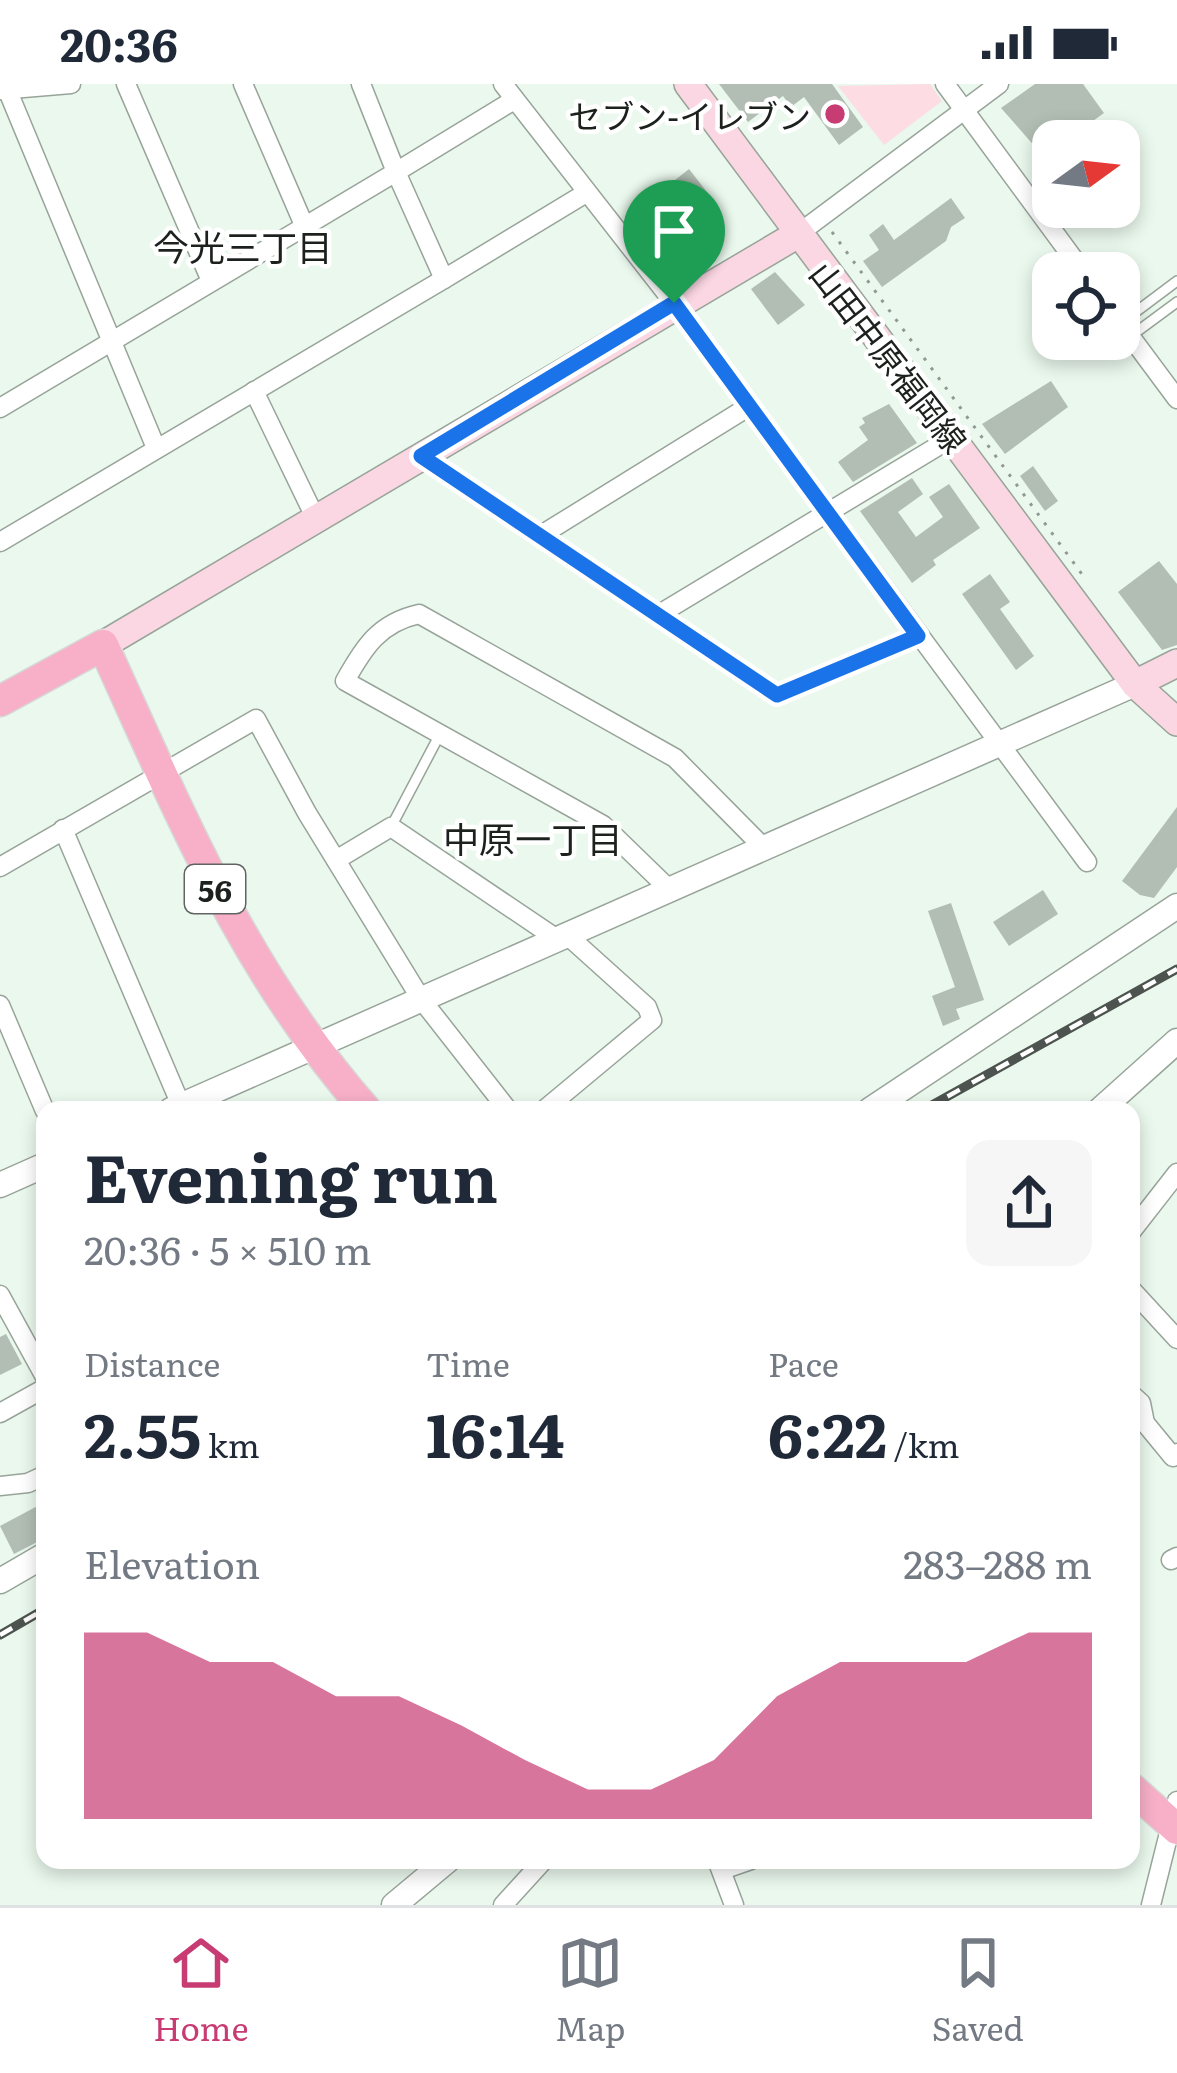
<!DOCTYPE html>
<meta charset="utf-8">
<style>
:root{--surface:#fff;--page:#f6f6f7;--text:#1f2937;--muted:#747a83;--line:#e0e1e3;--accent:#c73c73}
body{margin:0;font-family:Literata,"Noto Sans JP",serif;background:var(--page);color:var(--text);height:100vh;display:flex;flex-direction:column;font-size:45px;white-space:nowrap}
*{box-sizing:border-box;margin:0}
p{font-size:39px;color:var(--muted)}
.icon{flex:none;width:66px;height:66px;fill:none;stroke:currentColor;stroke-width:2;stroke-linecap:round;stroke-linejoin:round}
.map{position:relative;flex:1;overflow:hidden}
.side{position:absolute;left:36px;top:1017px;width:1104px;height:768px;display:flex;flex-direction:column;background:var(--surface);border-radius:24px;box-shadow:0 6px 18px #0003}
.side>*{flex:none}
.needle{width:78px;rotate:75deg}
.tools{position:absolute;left:1032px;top:36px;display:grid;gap:24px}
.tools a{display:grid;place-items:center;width:108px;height:108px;border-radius:24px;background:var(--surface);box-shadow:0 6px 18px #0003;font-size:60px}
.pin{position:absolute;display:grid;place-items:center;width:102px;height:102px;color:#fff;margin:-123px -51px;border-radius:50% 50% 50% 0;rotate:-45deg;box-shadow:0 0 12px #0007}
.pin .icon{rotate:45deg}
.round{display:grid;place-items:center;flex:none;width:126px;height:126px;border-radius:24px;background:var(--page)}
.headline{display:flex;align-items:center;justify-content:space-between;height:204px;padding:0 48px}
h1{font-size:66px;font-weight:700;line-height:90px}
.figures{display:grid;grid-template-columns:repeat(3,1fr);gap:18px;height:204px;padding:12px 48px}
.figures div{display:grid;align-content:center}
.figures b{font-size:60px;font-weight:700}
.figures small{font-size:33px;font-weight:400}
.figures p{font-size:33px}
.chart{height:336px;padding:24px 48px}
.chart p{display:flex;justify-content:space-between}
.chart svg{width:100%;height:216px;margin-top:12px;fill:var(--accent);opacity:.7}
.status{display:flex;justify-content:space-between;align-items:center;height:84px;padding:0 60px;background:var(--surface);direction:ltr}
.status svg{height:33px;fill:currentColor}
.tabs{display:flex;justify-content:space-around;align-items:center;height:168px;border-top:3px solid var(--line);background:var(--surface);font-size:33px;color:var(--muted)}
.tabs a{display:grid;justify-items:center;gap:6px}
.tabs .current{color:var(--accent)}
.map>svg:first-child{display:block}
</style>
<div class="status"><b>20:36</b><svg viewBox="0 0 49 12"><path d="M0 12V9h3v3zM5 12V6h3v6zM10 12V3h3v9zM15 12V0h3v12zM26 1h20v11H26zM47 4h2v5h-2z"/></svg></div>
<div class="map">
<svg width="1177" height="1821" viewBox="0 0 1177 1821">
<rect width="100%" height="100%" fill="#eaf8ed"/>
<path fill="#fddce4" d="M930,0L942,17L884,61L838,2Z"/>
<g fill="#b2beb4">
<path d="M719,0H832L863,43L839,61L804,13L791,23L783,12L748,38Z"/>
<path d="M1035,0H1083L1104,29L1065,57H1053V66L1044,73L1001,24Z"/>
<path d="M689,85L710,112L690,127L670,100Z"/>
<path d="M951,114L965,134L951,143L946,157L882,203L863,177L879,166L869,151L883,140L894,156Z"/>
<path d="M775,188L805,221L778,241L751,205Z"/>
<path d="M1051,297L1068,323L1005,370L982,340Z"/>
<path d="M889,320L917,359L853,398L838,378L868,356L859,343L865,339L862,334Z"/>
<path d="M1033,382L1058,417L1045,427L1020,392Z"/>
<path d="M912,394L923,410L898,428L916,453L943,433L929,413L949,400L980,444L933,476L936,481L912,499L860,427Z"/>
<path d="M1159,477L1177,500V561L1162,566L1118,508Z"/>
<path d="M990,490L1010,518L1000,525L1034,572L1016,586L962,510Z"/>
<path d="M1177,723V783L1154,814L1140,811L1122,797Z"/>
<path d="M1043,806L1058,830L1009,862L993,838Z"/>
<path d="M951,819L984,916L956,925L960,935L943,942L932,912L955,903L928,827Z"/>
<path d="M6,1250L22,1280L0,1291V1253Z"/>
<path d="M45,1418V1454L14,1470L0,1442Z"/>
</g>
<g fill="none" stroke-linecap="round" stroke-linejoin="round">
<defs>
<g id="service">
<path d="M1121,239L1177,197"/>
<path d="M1131,252L1177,218"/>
<path d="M391,743L440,650"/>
</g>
<g id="minor">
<path d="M126,0L211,197"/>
<path d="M243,0L304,141"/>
<path d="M361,0L396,88L514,16"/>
<path d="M503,0L674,219L1087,778"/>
<path d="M945,0L1084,189"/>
<path d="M7,5L156,364"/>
<path d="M0,6L71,0"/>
<path d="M798,150L999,0"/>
<path d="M1119,237L1177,315"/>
<path d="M254,307L314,431"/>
<path d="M0,324L396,88L444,195L586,109"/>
<path d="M421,372L777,611L918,552"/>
<path d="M543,450L748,323"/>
<path d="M0,458L444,195"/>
<path d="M658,531L953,353"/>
<path d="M63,745L183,1026"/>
<path d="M336,776L391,743L557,855"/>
<path d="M0,783L256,635L307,729L421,915L508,1026"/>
<path d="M669,805L603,741L345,597C364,563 379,539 419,530L675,674L763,763"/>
<path d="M0,921L45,1027"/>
<path d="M544,1026L652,936L647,923L567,851"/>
<path d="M1131,1148L1177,1089"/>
<path d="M1131,1205L1177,1255"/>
<path d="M0,1211L45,1293"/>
<path d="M1131,1310L1141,1319L1145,1339L1173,1373L1177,1369"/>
<path d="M0,1329L45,1304"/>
<path d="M0,1402L28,1399L45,1391"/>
<path d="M1171,1476L1177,1473"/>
<path d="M717,1776L734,1821"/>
<path d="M722,1786L751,1776"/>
<path d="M503,1821L544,1776"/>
<path d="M1151,1821L1177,1717"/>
</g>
<g id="tertiary">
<path d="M171,1026L1135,600"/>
<path d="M870,1026L1177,822"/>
<path d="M1100,1026L1177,957"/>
<path d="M0,1101L45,1081"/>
<path d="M0,1497L45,1471"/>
<path d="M394,1821L448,1776"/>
</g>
<g id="secondary">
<path d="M688,0L1135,600L1177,638"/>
<path d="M103,561L798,150"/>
<path d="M1135,600L1177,579"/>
</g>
<g id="primary">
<path d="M0,617L103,561C180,729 242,885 366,1026"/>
<path d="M1131,1704L1177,1745"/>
</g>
</defs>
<use href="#service" stroke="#98a49a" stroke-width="12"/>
<use href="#minor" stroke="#98a49a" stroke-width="21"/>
<use href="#tertiary" stroke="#98a49a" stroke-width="27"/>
<use href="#secondary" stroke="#98a49a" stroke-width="30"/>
<use href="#primary" stroke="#d6d7d6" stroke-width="33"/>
<path stroke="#8f9992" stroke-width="3" stroke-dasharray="3 9" stroke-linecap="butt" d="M832,148L1084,493"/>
<use href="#service" stroke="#fff" stroke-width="9"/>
<use href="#minor" stroke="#fff" stroke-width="18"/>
<use href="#tertiary" stroke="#fff" stroke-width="24"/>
<use href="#secondary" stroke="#fbd7e3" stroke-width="27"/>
<use href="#primary" stroke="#f7b0c8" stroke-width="30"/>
<defs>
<g id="rail">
<path d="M923,1026L1177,885"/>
<path d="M0,1551L45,1525"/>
</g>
</defs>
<use href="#rail" stroke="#4d534e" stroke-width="9"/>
<use href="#rail" stroke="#fff" stroke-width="4.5" stroke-dasharray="14" stroke-linecap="butt"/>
</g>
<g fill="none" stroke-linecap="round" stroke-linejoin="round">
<defs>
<path id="route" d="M674,219L918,552L777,611L421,372Z"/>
</defs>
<use href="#route" stroke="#fff" stroke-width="24"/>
<use href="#route" stroke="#1a73e8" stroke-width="15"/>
</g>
<circle fill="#c73c73" stroke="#fff" stroke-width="4.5" cx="835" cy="30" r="12"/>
<g text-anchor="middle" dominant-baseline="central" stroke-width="9" stroke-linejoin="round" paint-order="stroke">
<rect fill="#fff" stroke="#616462" stroke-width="3" x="185" y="781" width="60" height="48" rx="9"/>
<g font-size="30" font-weight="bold" fill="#1d211e">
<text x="215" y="805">56</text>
</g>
<g font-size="33" fill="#1d211e" stroke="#fff" text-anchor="end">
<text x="811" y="30">セブン-イレブン</text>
</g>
<g font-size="33" fill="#1d211e" stroke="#fff">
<text transform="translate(890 272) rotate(52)">山田中原福岡線</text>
</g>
<g font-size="36" fill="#1d211e" stroke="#fff">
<text x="243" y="161">今光三丁目</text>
<text x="533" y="753">中原一丁目</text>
</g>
</g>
</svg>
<div class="tools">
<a><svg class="needle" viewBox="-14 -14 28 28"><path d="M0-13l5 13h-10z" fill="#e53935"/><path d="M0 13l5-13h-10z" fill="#747a83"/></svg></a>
<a><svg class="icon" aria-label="locate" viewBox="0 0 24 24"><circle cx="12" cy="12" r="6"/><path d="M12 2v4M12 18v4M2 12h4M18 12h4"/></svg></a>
</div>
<div class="pin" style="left:674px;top:219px;background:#1e9e55"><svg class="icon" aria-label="arrive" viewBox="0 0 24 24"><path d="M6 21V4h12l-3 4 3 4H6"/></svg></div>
<section class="side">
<div class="headline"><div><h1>Evening run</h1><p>20:36 · 5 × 510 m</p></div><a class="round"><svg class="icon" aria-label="share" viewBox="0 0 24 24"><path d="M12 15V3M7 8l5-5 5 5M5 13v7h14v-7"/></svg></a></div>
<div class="figures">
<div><p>Distance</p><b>2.55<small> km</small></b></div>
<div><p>Time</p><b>16:14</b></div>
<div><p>Pace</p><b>6:22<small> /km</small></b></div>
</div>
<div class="chart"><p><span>Elevation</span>283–288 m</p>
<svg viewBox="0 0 160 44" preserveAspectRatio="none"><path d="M0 44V6L10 6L20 12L30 12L40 19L50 19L60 25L70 32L80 38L90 38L100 32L110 19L120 12L130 12L140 12L150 6L160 6V44z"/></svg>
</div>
</section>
</div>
<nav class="tabs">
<a class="current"><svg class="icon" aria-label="home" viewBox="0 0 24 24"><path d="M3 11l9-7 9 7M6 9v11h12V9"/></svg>Home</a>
<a><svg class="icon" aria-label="map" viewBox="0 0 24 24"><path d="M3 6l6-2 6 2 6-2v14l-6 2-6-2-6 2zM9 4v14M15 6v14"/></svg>Map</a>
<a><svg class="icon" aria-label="saved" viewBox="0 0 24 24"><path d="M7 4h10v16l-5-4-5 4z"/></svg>Saved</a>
</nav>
